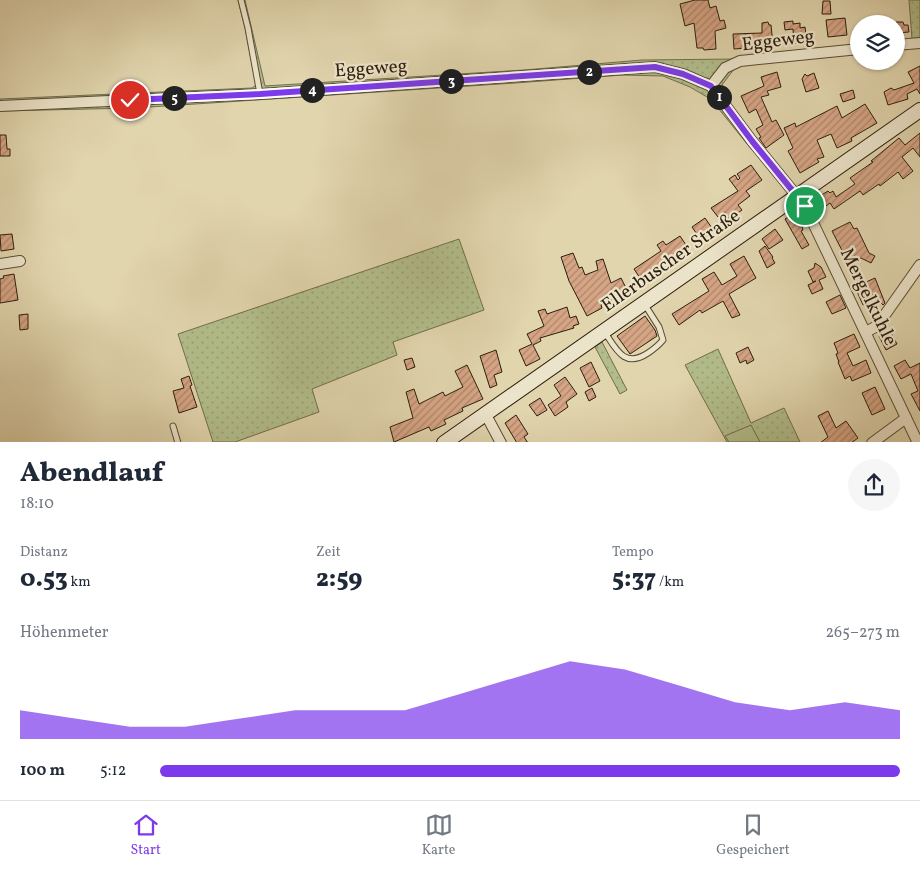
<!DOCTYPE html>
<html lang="de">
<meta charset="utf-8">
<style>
:root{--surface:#fff;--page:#f6f6f7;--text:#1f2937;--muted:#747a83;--line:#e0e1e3;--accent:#7c3aed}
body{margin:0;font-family:Vollkorn,serif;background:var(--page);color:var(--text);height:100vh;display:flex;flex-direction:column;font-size:19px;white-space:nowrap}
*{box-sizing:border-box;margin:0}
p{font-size:16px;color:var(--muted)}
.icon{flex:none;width:28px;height:28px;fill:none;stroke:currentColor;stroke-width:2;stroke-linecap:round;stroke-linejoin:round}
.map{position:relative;height:442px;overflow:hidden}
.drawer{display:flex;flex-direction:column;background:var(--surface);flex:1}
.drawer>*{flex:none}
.controls{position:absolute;left:850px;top:15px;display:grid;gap:10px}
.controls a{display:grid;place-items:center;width:55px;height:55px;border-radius:50%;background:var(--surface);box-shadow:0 1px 4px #0004;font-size:25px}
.pin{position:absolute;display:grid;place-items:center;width:42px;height:42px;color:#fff;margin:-21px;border:2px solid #fff;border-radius:50%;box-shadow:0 1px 5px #0007}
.km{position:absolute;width:25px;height:25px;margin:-12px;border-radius:50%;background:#222;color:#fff;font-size:14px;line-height:25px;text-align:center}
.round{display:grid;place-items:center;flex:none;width:52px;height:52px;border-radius:26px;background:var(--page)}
.head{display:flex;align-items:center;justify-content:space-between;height:85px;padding:0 20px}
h1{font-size:28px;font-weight:800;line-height:38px}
.stats{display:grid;grid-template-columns:repeat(3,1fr);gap:8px;height:85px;padding:5px 20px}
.stats div{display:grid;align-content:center}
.stats b{font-size:25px;font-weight:800}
.stats small{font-size:14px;font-weight:400}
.stats p{font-size:14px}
.chart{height:140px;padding:10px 20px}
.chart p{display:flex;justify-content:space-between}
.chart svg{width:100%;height:90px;margin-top:5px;fill:var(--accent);opacity:.7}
ul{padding:0 20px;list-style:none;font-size:16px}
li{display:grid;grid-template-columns:80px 60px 1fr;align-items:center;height:38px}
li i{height:12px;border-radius:6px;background:var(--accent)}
.tab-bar{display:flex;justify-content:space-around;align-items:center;height:70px;border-top:1px solid var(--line);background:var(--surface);font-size:14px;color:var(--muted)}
.tab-bar a{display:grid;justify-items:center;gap:2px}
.tab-bar .on{color:var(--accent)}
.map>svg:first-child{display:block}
</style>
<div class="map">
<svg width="920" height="443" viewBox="0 0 920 443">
<defs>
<pattern id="green-dots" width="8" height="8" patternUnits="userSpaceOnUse" patternTransform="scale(1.25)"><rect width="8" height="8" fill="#b2bd8b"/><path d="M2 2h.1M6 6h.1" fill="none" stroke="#99a277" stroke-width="1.8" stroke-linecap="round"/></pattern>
<pattern id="building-hatch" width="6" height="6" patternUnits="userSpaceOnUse" patternTransform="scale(1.25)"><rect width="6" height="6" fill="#d6a585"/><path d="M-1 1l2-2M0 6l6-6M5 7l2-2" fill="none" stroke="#ae866b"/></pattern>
</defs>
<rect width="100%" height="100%" fill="#e1d5ae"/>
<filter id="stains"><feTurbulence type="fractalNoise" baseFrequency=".004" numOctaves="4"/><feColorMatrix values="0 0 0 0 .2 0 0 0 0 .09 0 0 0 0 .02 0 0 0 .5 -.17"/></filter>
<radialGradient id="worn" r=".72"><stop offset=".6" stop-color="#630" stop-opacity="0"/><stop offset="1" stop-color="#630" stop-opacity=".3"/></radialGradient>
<g fill="url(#green-dots)" stroke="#706e4c">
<path d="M238,0H245L265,86L524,70L642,60L737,59L734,69L722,85V93L761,144L752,150L714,103L707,97L690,87L663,76L623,75L515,83L134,108L0,111V99L252,88L256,85L245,28Z"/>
<path d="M909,0H920V38L912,39Z"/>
<path d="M459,239L484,310L393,342L397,355L312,389L319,412L235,442H213L178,334Z"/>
<path d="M602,342L627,390L620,394L595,347Z"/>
<path d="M718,349L751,423L784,408L800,442H727L685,365Z"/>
</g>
<path fill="#b2bd8b" stroke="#706e4c" d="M751,425L760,442H729L725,436Z"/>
<g fill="url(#building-hatch)" stroke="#2d1e0d">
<path d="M695,0H708L710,8L716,6L720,21L724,20L726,28L715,31L716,49L704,50L703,48H697L694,23L685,26L680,4Z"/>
<path d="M823,1H830L831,14H822Z"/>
<path d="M845,18L847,35L828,37L826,20Z"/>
<path d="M793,21V24L800,23V28L805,27L807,42L794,43L793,29L785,30L784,22Z"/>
<path d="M768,22L769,25H771L773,45L761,46V41L746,42L747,48L734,49L733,34L762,33V23Z"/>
<path d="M896,22H903L904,25H908L909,32L897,33Z"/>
<path d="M920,66V94L917,89L907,94L908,99L888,105L884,92L891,88L894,90L914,83L908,72Z"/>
<path d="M777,72L781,87L767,91L769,95L761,97L772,122L776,120L784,135L766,148L759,138L761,137L756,129L763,125L756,109L749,113L741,96L764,86L761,77Z"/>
<path d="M814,73L819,88L806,92L802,79L805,74L807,76Z"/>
<path d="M853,90L855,98L843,102L840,94Z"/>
<path d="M865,104L877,123L851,138L852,141L837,148L831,134L817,140L824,157L817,159L819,162L800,173L788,151L793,148L784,128L795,123L796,127L837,106L842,118Z"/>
<path d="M920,133V157L913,148L902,157L913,171L903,179L898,172L880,186L879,184L863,195L860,191L834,209L830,203L822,209L815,199L828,191L830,193L833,191L836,197L855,184L850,178L873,162L871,161L899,138L905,145Z"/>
<path d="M0,135H6L7,149H10V156H0Z"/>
<path d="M751,165L762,180L746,191L750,196L738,205L742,210L729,219L725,212L718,217L711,208L738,191L729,179L735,175L738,180L740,178L737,174Z"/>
<path d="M798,212L806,225L802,227L803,230L801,231L809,245L802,249L785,219Z"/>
<path d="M705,218L714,231L701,240L692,227Z"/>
<path d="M850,222L854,229L857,228L869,253L875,256L871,263L861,258L849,264L832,231Z"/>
<path d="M775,229L783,240L769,249L762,239Z"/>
<path d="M12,234L14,249L1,251L0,235Z"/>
<path d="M680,236L688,248L668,263L669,264L644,284L634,269L661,251L657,245L663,241L666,245Z"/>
<path d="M765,246L773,257L772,258L775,263L767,268L759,251Z"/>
<path d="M573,253L579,268L582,267L585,275L598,270L596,261L603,259L611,283L621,278L628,292L601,305L602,308L587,316L569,281L561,257Z"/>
<path d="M744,256L756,278L729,294L740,315L732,318L723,301L702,313L700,310L679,325L672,314L709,291L702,279L714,272L722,285L737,276L730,264Z"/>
<path d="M815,263L821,267L826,277L819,280L823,289L812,294L808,285L816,281L813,282L808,271L814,268Z"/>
<path d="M14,274L18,300L0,303V279L4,278L3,276Z"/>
<path d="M875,278L885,303L883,305L872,294L875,299L863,305L855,287Z"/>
<path d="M840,295L846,308L832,314L826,302Z"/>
<path d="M567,307L570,318L576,316L579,324L573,326L574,328L540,338L541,341L533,345L540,359L526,366L519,350L532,344L527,334L544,326L538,311L545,309L547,314Z"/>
<path d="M28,314V329L20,330L19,315Z"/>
<path d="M645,316L655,330L657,336L630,354L617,336Z"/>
<path d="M890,331L897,344L886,350L879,336Z"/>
<path d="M854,334L860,347L847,353L853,366L866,360L871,373L852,381L850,376L845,379L838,362H839L836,354L838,353L834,343Z"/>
<path d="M748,347L754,360L747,364L746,360L740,363L736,353Z"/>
<path d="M496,350L502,372L494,375L497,385L490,388L480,356Z"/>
<path d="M412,358L415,367L407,370L404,360Z"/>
<path d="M905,360L910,368L920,363V411L911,394L918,391L911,374L901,379L894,366Z"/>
<path d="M591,362L600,381L589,387L580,368Z"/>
<path d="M467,365L483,399L462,408L463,411L444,420L446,424L431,431L429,427L394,442L390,427L413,418L406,392L414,389L419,404L443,392L445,396L463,387L455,371Z"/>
<path d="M189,376L192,385L190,386L197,407L179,413L173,391L184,388L181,379Z"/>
<path d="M565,377L577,394L566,402L568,407L555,416L548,405L561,396L554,385Z"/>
<path d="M875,387L885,409L872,415L862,393Z"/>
<path d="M592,388L596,397L589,401L585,392Z"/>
<path d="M540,398L547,410L537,416L529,405Z"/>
<path d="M828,411L836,428L846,421L858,438L851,443H820L828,437L818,416Z"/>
<path d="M516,415L528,434L524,437L528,443H517L505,423Z"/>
</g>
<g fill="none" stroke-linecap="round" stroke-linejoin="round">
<defs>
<g id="lane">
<path d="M241,0L248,28L260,94"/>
<path d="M604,331C616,349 624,369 648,353C654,349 658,346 663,340L659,327L645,305"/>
<path d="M173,426L178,443"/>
</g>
<g id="street">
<path d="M896,45L920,43"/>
<path d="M711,86L725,68L740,61L859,49"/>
<path d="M0,106L260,94L655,67L683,74L711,86L752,141L805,206L918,443"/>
<path d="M0,264L20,261"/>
<path d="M866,332L877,326L920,265"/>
<path d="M485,413L501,443"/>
<path d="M872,443L906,418"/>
</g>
<path id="secondary" d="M444,443L920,110"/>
</defs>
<use href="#lane" stroke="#5a4c35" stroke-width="7"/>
<use href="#street" stroke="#5a4c35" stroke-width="12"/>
<use href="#secondary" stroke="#2d1e0d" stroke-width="16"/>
<use href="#lane" stroke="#ece4ca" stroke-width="5"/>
<use href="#street" stroke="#ece4ca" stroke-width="10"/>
<use href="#secondary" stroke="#ece4ca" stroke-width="14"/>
</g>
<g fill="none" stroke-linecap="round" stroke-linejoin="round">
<defs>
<path id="route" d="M130,100L260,94L655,67L683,74L711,86L752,141L805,206"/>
</defs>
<use href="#route" stroke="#fff" stroke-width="10"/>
<use href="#route" stroke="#7c3aed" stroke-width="6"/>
</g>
<g text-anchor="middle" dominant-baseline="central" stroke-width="4.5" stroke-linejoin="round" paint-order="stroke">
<g font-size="19" fill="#2d1e0d" stroke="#ece4ca">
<text transform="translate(778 41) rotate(-7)">Eggeweg</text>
<text transform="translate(371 69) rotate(-4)">Eggeweg</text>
<text transform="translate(671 261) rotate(-35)">Ellerbuscher Straße</text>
<text transform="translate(868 297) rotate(64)">Mergelkuhle</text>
</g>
</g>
<rect width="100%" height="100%" filter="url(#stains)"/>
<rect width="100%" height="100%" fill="url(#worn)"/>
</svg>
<div class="controls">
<a><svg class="icon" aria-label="layers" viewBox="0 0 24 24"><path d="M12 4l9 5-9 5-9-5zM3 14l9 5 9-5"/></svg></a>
</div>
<div class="pin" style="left:805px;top:206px;background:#1e9e55"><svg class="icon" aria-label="arrive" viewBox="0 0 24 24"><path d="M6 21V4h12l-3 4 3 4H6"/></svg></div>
<div class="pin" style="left:130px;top:100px;background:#d93025"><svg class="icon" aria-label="check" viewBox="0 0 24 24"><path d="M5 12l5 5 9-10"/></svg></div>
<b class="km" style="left:719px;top:97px">1</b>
<b class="km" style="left:589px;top:72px">2</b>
<b class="km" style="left:451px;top:81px">3</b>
<b class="km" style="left:312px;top:90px">4</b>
<b class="km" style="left:174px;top:98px">5</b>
</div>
<section class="drawer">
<div class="head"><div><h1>Abendlauf</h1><p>18:10</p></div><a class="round"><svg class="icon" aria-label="share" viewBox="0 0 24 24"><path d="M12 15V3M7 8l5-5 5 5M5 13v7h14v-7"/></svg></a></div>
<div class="stats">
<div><p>Distanz</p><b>0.53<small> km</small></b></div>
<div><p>Zeit</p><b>2:59</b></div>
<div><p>Tempo</p><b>5:37<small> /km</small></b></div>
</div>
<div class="chart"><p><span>Höhenmeter</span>265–273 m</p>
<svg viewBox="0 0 160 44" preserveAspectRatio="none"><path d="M0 44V30L10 34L20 38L30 38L40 34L50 30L60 30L70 30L80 22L90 14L100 6L110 10L120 18L130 26L140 30L150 26L160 30V44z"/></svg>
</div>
<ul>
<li><b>100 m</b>5:12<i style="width:100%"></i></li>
</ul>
</section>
<nav class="tab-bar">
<a class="on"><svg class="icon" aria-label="home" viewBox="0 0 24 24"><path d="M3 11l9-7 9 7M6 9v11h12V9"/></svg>Start</a>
<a><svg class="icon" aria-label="map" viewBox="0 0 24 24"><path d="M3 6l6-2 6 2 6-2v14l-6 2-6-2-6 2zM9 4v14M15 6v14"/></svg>Karte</a>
<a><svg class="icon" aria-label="saved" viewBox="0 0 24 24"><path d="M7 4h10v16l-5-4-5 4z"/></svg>Gespeichert</a>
</nav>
